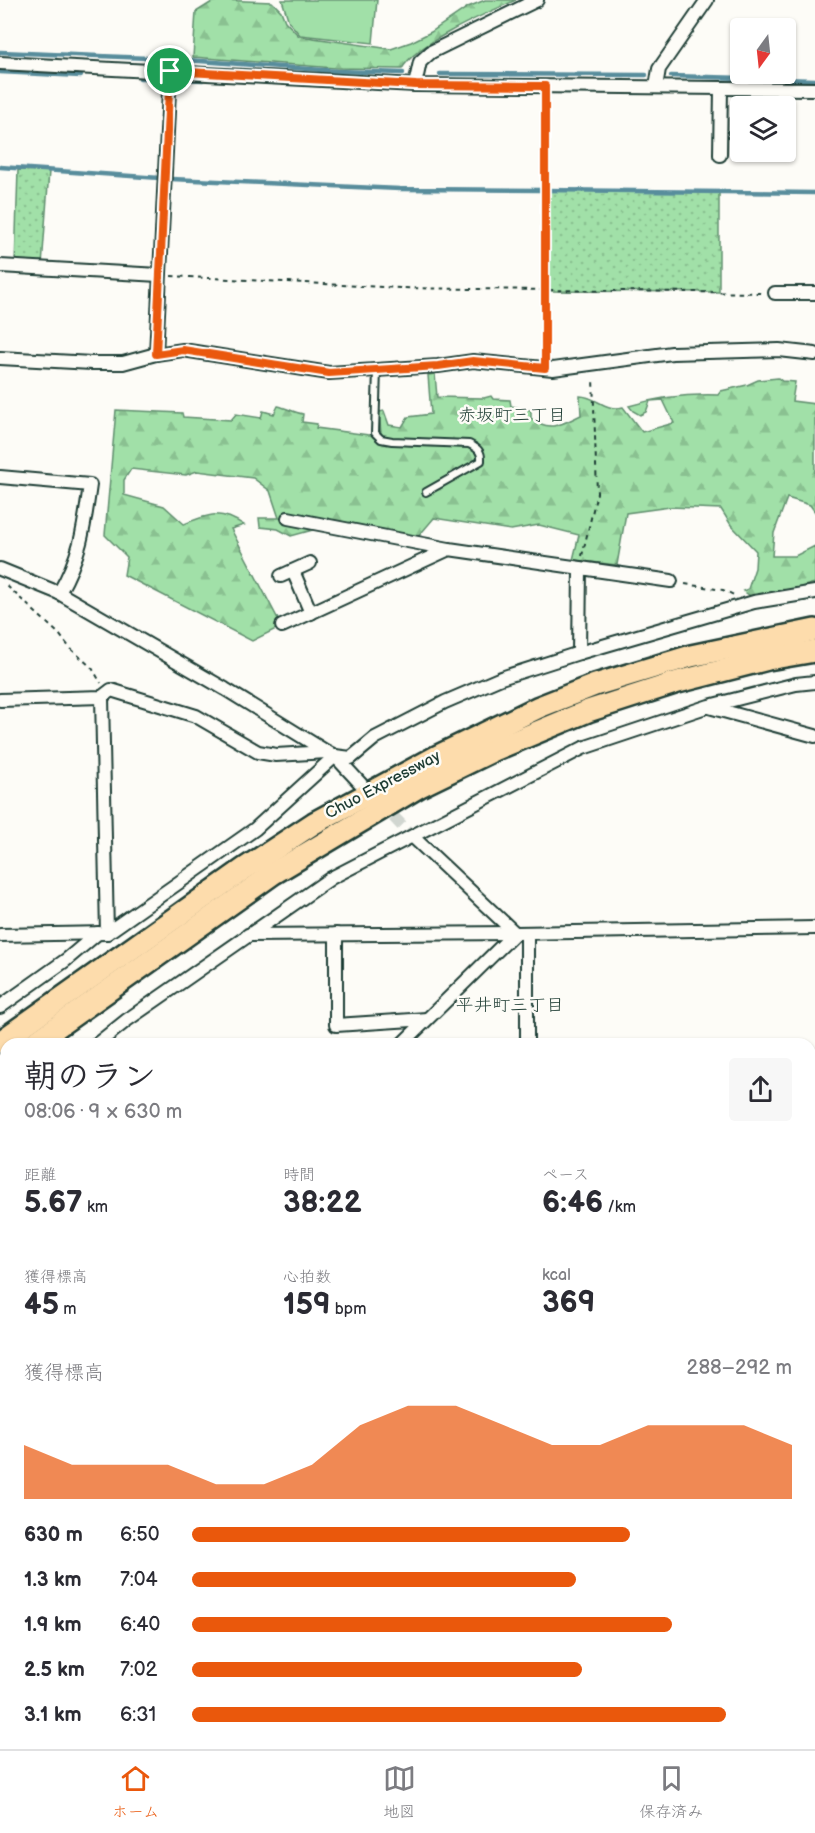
<!DOCTYPE html>
<html lang="ja">
<meta charset="utf-8">
<style>
:root{--surface:#fff;--page:#f7f7f7;--text:#2b2b33;--muted:#7c7c81;--line:#e1e1e2;--accent:#ea580c}
body{margin:0;font-family:"Balsamiq Sans","Klee One",sans-serif;background:var(--page);color:var(--text);height:100vh;display:flex;flex-direction:column;font-size:22px;white-space:nowrap}
*{box-sizing:border-box;margin:0}
p{font-size:20px;color:var(--muted)}
.icon{flex:none;width:33px;height:33px;fill:none;stroke:currentColor;stroke-width:2;stroke-linecap:round;stroke-linejoin:round}
.map{position:relative;flex:1;overflow:hidden}
.panel{position:absolute;left:0px;top:1038px;width:816px;height:711px;display:flex;flex-direction:column;background:var(--surface);border-radius:18px 18px 0 0;box-shadow:0 2px 4px #0004}
.panel>*{flex:none}
.needle{width:39px;rotate:195deg}
.controls{position:absolute;left:730px;top:18px;display:grid;gap:12px}
.controls a{display:grid;place-items:center;width:66px;height:66px;border-radius:6px;background:var(--surface);box-shadow:0 2px 4px #0004;font-size:30px}
.pin{position:absolute;display:grid;place-items:center;width:51px;height:51px;color:#fff;margin:-26px;border:3px solid #fff;border-radius:50%;box-shadow:0 2px 6px #0007}
.round{display:grid;place-items:center;flex:none;width:63px;height:63px;border-radius:6px;background:var(--page)}
.headline{display:flex;align-items:center;justify-content:space-between;height:102px;padding:0 24px}
h1{font-size:33px;font-weight:600;line-height:45px}
.stats{display:grid;grid-template-columns:repeat(3,1fr);gap:9px;height:102px;padding:6px 24px}
.stats div{display:grid;align-content:center}
.stats b{font-size:30px;font-weight:600}
.stats small{font-size:16px;font-weight:400}
.stats p{font-size:16px}
.chart{height:168px;padding:12px 24px}
.chart p{display:flex;justify-content:space-between}
.chart svg{width:100%;height:108px;margin-top:6px;fill:var(--accent);opacity:.7}
ul{padding:0 24px;list-style:none;font-size:20px}
li{display:grid;grid-template-columns:96px 72px 1fr;align-items:center;height:45px}
li i{height:15px;border-radius:8px;background:var(--accent)}
.dock{display:flex;justify-content:space-around;align-items:center;height:84px;border-top:2px solid var(--line);background:var(--surface);font-size:16px;color:var(--muted)}
.dock a{display:grid;justify-items:center;gap:3px}
.dock .current{color:var(--accent)}
.map>svg:first-child{display:block}
</style>
<div class="map">
<svg width="815" height="1749" viewBox="0 0 815 1749">
<defs>
<pattern id="grass-dots" width="8" height="8" patternUnits="userSpaceOnUse" patternTransform="scale(1.5)"><rect width="8" height="8" fill="#a1e0a8"/><path d="M2 2h.1M6 6h.1" fill="none" stroke="#8ac191" stroke-width="1.8" stroke-linecap="round"/></pattern>
<pattern id="forest-firs" width="22" height="20" patternUnits="userSpaceOnUse" patternTransform="scale(1.5)"><rect width="22" height="20" fill="#a1e0a8"/><path d="M5 1l3.5 6h-7zM16 11l3.5 6h-7z" fill="#8ac191"/></pattern>
</defs>
<rect width="100%" height="100%" fill="#fdfcf7"/>
<filter id="ink" filterUnits="userSpaceOnUse"><feTurbulence type="fractalNoise" baseFrequency=".0167" numOctaves="2"/><feDisplacementMap in="SourceGraphic" scale="12" xChannelSelector="R" yChannelSelector="G"/><feConvolveMatrix kernelMatrix="1 2 1 2 8 2 1 2 1" color-interpolation-filters="sRGB"/></filter>
<g filter="url(#ink)">
<g fill="url(#grass-dots)" stroke="#608e6e" stroke-width="1.5">
<path d="M18,170L49,171L42,266L15,265Z"/>
<path d="M544,190L719,192V292L544,291Z"/>
</g>
<g fill="url(#forest-firs)" stroke="#608e6e" stroke-width="1.5">
<path d="M223,0L272,2L281,11L285,21L299,36L391,49L411,42L431,32L468,7L485,0H516C489,12 414,44 402,69L335,68L193,57L196,12L212,2Z"/>
<path d="M435,374L437,397L484,398L491,396L493,399L510,400L511,406L531,410V418C550,433 562,424 581,415L580,396C596,396 605,412 623,407L642,432L674,423L663,400L650,401L646,412L640,415L633,411L629,406C659,397 687,394 718,395L721,391L747,385L758,380L778,378L782,381L795,382L792,401L815,404V512L810,505L787,498L774,533L772,556H795L815,546V583L755,599L743,591L748,589L755,568L756,551L731,525L721,509L670,507L626,513L617,565L573,560L579,535L539,525L511,530L434,518L417,538L320,528L291,536L278,529L260,527L259,518H279L270,491L253,478L197,471L186,475L131,469L124,480V495L164,506L184,524C209,514 220,509 244,525L231,529L280,623L278,628L252,641L124,575L127,557L105,535L116,410L182,413L183,417L231,420L236,414L261,418L263,411L274,414L278,406C287,408 293,412 303,414L302,422L317,424L316,428L369,435L381,433L379,412L384,411L389,425L402,427L408,417L431,414L428,375Z"/>
</g>
<path fill="#a1e0a8" stroke="#608e6e" stroke-width="1.5" d="M282,0H377L373,43L300,35L289,22Z"/>
<g fill="none" stroke-linecap="round" stroke-linejoin="round">
<g stroke="#598d9c" stroke-width="4.5">
<path d="M0,52L173,59L336,71L403,73"/>
<path d="M0,72L81,76"/>
<path d="M440,74L646,75"/>
<path d="M671,76L815,80"/>
<path d="M140,78H162"/>
<path d="M180,79L203,80"/>
<path d="M0,167L160,178"/>
<path d="M171,179L400,189L543,190"/>
<path d="M544,190L815,193"/>
<path d="M810,1329L815,1331"/>
<path d="M0,1476L6,1480"/>
</g>
<path stroke="#d1d6d0" stroke-width="12" stroke-dasharray="12 6" stroke-linecap="butt" d="M381,804L413,837"/>
<defs>
<path id="lane" d="M377,370L375,433L381,439L392,441L469,444C477,448 482,451 481,461L426,492"/>
<g id="street">
<path d="M0,63L415,85L815,89"/>
<path d="M415,85L420,62L431,52L537,0"/>
<path d="M656,87L659,69L707,0"/>
<path d="M720,155L721,88"/>
<path d="M0,266L159,275"/>
<path d="M775,293H815"/>
<path d="M156,354L170,71"/>
<path d="M0,358L92,363H123L156,354L183,350L329,373L438,366L473,361L553,369L672,353L779,350L815,354"/>
<path d="M0,477L90,485C84,528 81,555 59,593"/>
<path d="M288,518L449,549L671,581"/>
<path d="M0,569L59,593L225,689L327,752L335,756L351,758L375,738L445,702L501,678L579,653L754,602L815,592"/>
<path d="M293,571L311,613"/>
<path d="M281,576L310,563"/>
<path d="M282,626L449,549"/>
<path d="M579,653L580,568"/>
<path d="M102,697L107,933"/>
<path d="M0,700L102,697L111,690L196,716L258,752L276,755L327,752"/>
<path d="M709,707L815,736"/>
<path d="M335,756L361,784"/>
<path d="M413,837L515,933"/>
<path d="M336,934V1025L427,1019"/>
<path d="M0,935L107,933L255,829L335,756"/>
<path d="M248,935L515,933L815,928"/>
<path d="M0,1007L66,960L98,933"/>
<path d="M97,1044L127,1020L331,878L583,748L709,706L796,684L815,682"/>
<path d="M402,1044L515,933"/>
<path d="M527,1044V933"/>
<path d="M0,1114L6,1110"/>
<path d="M810,1170H815"/>
<path d="M0,1177H6"/>
<path d="M810,1222L815,1219"/>
<path d="M0,1378L6,1377"/>
<path d="M810,1400L815,1399"/>
<path d="M0,1705L6,1706"/>
<path d="M44,1747L153,1744"/>
<path d="M301,1749L307,1743"/>
<path d="M589,1749L598,1743"/>
</g>
<g id="secondary">
<path d="M810,1574L815,1573"/>
<path d="M810,1673L815,1672"/>
<path d="M43,1749L45,1743"/>
</g>
<g id="primary">
<path d="M0,1576L6,1580"/>
<path d="M266,1743L279,1749"/>
</g>
<g id="highway">
<path d="M0,1042L244,869L314,823L436,757L539,707L595,685L691,656L815,630"/>
<path d="M33,1044L274,873L420,786L494,750L588,711L678,682L768,659L815,651"/>
<path d="M0,1068L6,1063"/>
</g>
</defs>
<use href="#lane" stroke="#1f3d34" stroke-width="10"/>
<use href="#street" stroke="#1f3d34" stroke-width="16"/>
<use href="#secondary" stroke="#1f3d34" stroke-width="21"/>
<use href="#primary" stroke="#1f3d34" stroke-width="22"/>
<use href="#highway" stroke="#1f3d34" stroke-width="26"/>
<g stroke="#1f3d34" stroke-width="2" stroke-dasharray="4.5 4.5" stroke-linecap="butt">
<path d="M545,98V356"/>
<path d="M171,276L400,288L762,293"/>
<path d="M582,556L597,493L593,378"/>
<path d="M685,584L723,590L734,595"/>
<path d="M7,586L59,634L70,648L92,668L101,683"/>
</g>
<use href="#lane" stroke="#fdfcf7" stroke-width="6"/>
<use href="#street" stroke="#fdfcf7" stroke-width="12"/>
<use href="#secondary" stroke="#fdfcf7" stroke-width="16"/>
<use href="#primary" stroke="#fddcac" stroke-width="18"/>
<use href="#highway" stroke="#fddcac" stroke-width="21"/>
</g>
</g>
<g fill="none" stroke-linecap="round" stroke-linejoin="round" filter="url(#ink)">
<defs>
<path id="route" d="M170,71L416,85L545,86V368L473,361L438,366L329,373L183,350L156,354Z"/>
</defs>
<use href="#route" stroke="#fff" stroke-width="12"/>
<use href="#route" stroke="#ea580c" stroke-width="8"/>
</g>
<g text-anchor="middle" dominant-baseline="central" stroke-width="5" stroke-linejoin="round" paint-order="stroke">
<g font-size="16" fill="#1f3d34" stroke="#fdfcf7">
<text transform="translate(383 785) rotate(-28)">Chuo Expressway</text>
</g>
<g font-size="18" fill="#1f3d34" stroke="#fdfcf7">
<text x="512" y="415">赤坂町三丁目</text>
<text x="510" y="1005">平井町三丁目</text>
</g>
</g>
</svg>
<div class="controls">
<a><svg class="needle" viewBox="-14 -14 28 28"><path d="M0-13l5 13h-10z" fill="#e53935"/><path d="M0 13l5-13h-10z" fill="#7c7c81"/></svg></a>
<a><svg class="icon" aria-label="layers" viewBox="0 0 24 24"><path d="M12 4l9 5-9 5-9-5zM3 14l9 5 9-5"/></svg></a>
</div>
<div class="pin" style="left:170px;top:71px;background:#1e9e55"><svg class="icon" aria-label="arrive" viewBox="0 0 24 24"><path d="M6 21V4h12l-3 4 3 4H6"/></svg></div>
<section class="panel">
<div class="headline"><div><h1>朝のラン</h1><p>08:06 · 9 × 630 m</p></div><a class="round"><svg class="icon" aria-label="share" viewBox="0 0 24 24"><path d="M12 15V3M7 8l5-5 5 5M5 13v7h14v-7"/></svg></a></div>
<div class="stats">
<div><p>距離</p><b>5.67<small> km</small></b></div>
<div><p>時間</p><b>38:22</b></div>
<div><p>ペース</p><b>6:46<small> /km</small></b></div>
</div>
<div class="stats">
<div><p>獲得標高</p><b>45<small> m</small></b></div>
<div><p>心拍数</p><b>159<small> bpm</small></b></div>
<div><p>kcal</p><b>369</b></div>
</div>
<div class="chart"><p><span>獲得標高</span>288–292 m</p>
<svg viewBox="0 0 160 44" preserveAspectRatio="none"><path d="M0 44V22L10 30L20 30L30 30L40 38L50 38L60 30L70 14L80 6L90 6L100 14L110 22L120 22L130 14L140 14L150 14L160 22V44z"/></svg>
</div>
<ul>
<li><b>630 m</b>6:50<i style="width:73%"></i></li>
<li><b>1.3 km</b>7:04<i style="width:64%"></i></li>
<li><b>1.9 km</b>6:40<i style="width:80%"></i></li>
<li><b>2.5 km</b>7:02<i style="width:65%"></i></li>
<li><b>3.1 km</b>6:31<i style="width:89%"></i></li>
</ul>
</section>
</div>
<nav class="dock">
<a class="current"><svg class="icon" aria-label="home" viewBox="0 0 24 24"><path d="M3 11l9-7 9 7M6 9v11h12V9"/></svg>ホーム</a>
<a><svg class="icon" aria-label="map" viewBox="0 0 24 24"><path d="M3 6l6-2 6 2 6-2v14l-6 2-6-2-6 2zM9 4v14M15 6v14"/></svg>地図</a>
<a><svg class="icon" aria-label="saved" viewBox="0 0 24 24"><path d="M7 4h10v16l-5-4-5 4z"/></svg>保存済み</a>
</nav>
